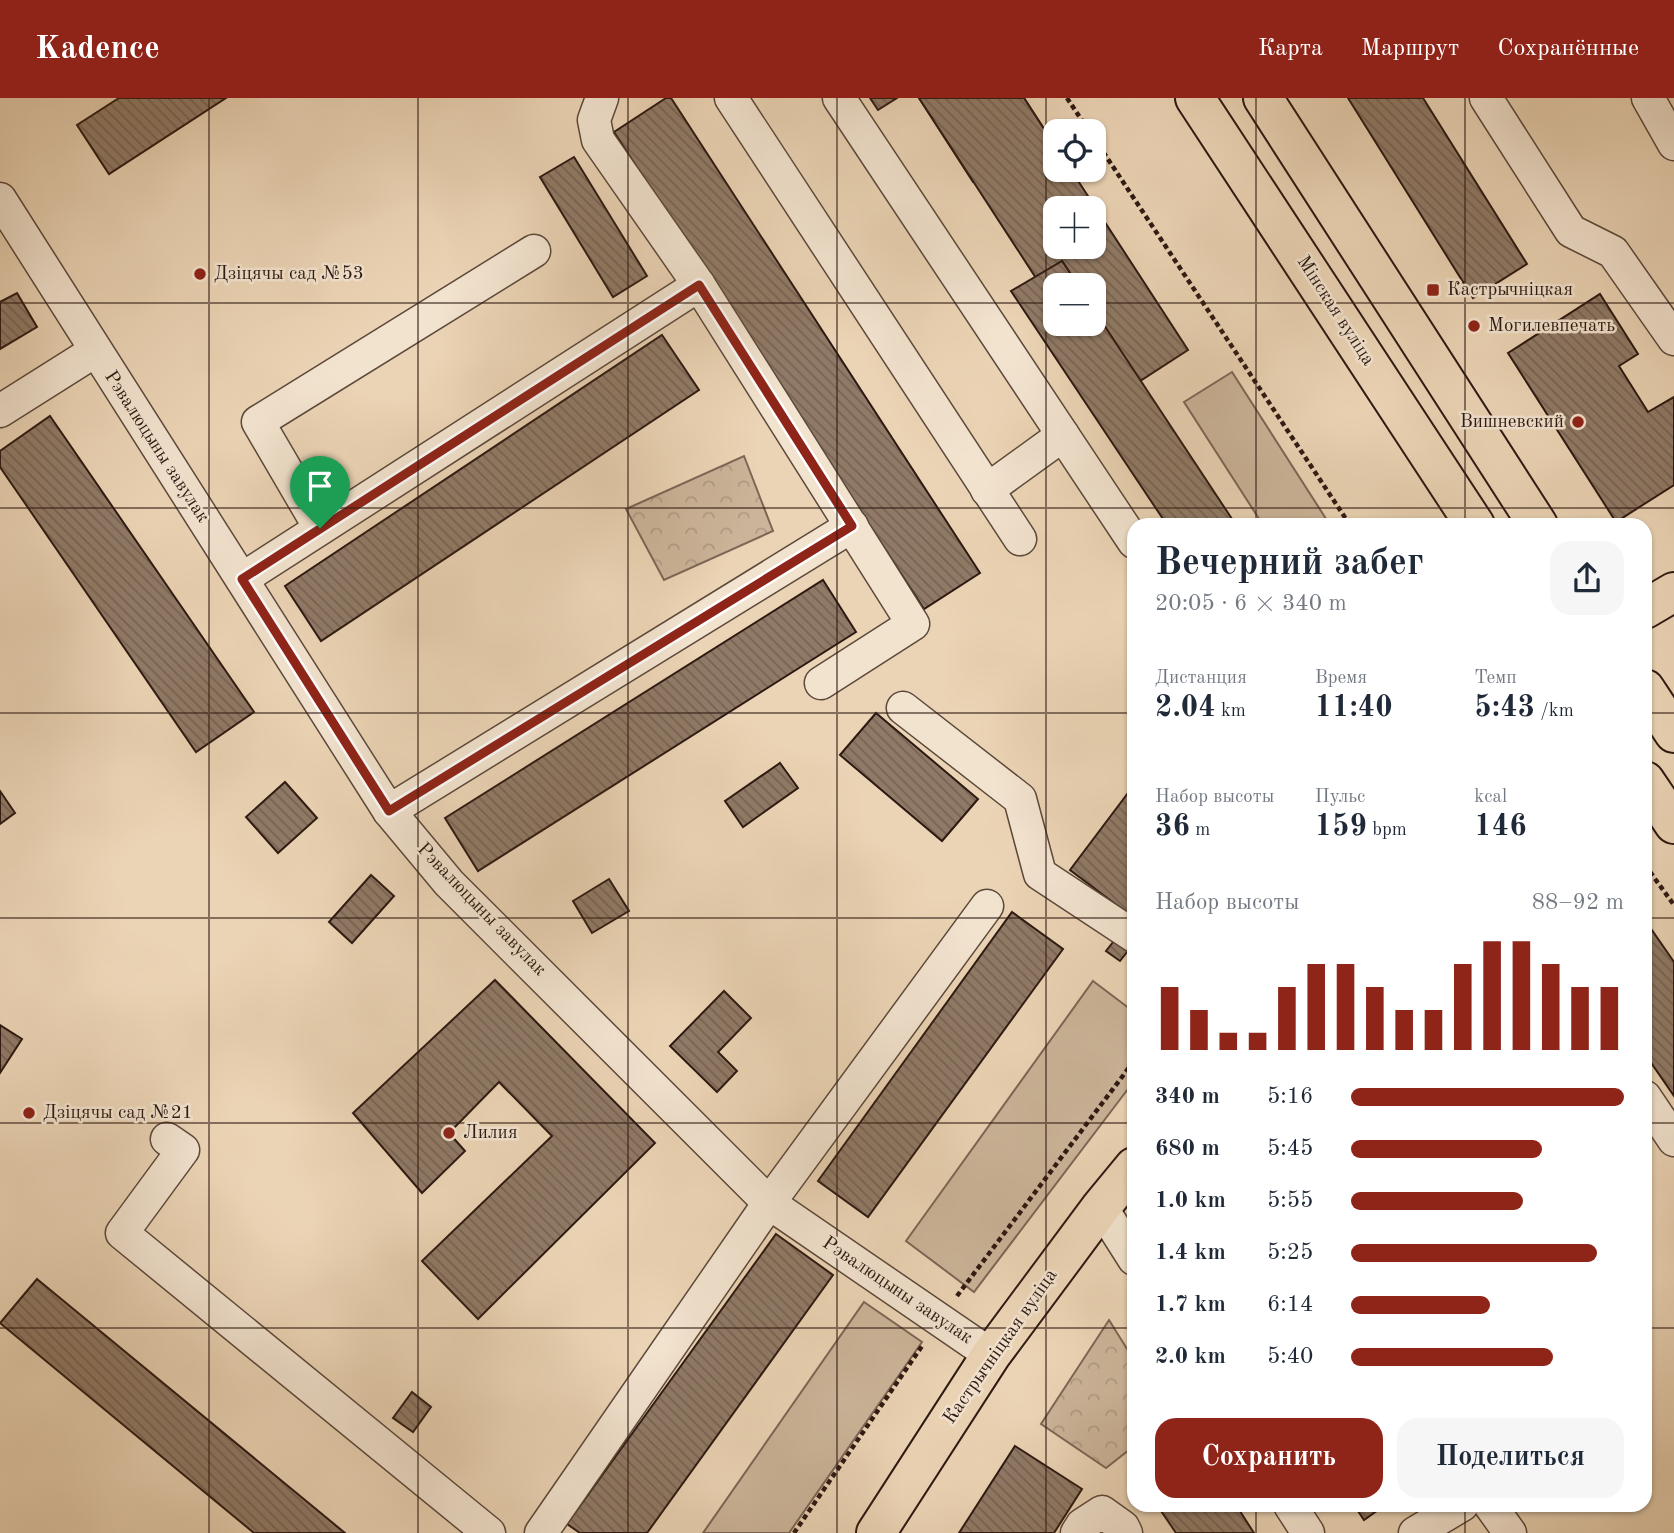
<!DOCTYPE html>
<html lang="ru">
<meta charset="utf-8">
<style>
:root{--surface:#fff;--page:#f6f6f7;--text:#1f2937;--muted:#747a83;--accent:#8f2418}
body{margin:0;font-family:"Old Standard TT",serif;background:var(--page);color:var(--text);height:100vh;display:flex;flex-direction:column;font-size:26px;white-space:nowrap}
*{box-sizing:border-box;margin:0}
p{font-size:23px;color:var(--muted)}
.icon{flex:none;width:38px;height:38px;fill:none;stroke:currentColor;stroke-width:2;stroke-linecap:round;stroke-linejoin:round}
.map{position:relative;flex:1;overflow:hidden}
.side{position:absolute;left:1127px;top:420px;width:525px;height:994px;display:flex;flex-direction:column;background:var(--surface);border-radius:21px;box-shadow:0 2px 5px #0004}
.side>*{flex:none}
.controls{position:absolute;left:1043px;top:21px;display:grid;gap:14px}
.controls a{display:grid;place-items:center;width:63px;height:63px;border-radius:14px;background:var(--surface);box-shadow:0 2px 5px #0004;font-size:35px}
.pin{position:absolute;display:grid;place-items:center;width:60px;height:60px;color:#fff;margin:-72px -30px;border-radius:50% 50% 50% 0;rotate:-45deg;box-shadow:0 0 7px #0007}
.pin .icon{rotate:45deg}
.round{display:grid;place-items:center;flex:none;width:74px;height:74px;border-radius:21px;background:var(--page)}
.summary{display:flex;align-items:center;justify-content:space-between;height:119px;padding:0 28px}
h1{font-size:38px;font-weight:700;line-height:52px}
.metrics{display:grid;grid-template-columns:repeat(3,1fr);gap:10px;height:119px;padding:7px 28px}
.metrics div{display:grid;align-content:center}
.metrics b{font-size:30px;font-weight:700}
.metrics small{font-size:19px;font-weight:400}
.metrics p{font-size:19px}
.chart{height:196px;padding:14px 28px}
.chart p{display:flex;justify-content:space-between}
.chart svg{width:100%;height:126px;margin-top:7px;stroke:var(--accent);stroke-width:6}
.action{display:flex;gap:14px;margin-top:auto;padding:14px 28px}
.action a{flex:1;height:80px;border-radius:21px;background:var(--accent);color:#fff;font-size:28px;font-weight:700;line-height:80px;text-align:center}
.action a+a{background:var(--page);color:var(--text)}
ul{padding:0 28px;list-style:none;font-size:23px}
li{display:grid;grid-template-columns:112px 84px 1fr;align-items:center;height:52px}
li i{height:18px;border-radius:9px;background:var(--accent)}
header{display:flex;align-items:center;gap:42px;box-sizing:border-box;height:98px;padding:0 35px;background:var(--accent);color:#fff}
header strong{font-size:33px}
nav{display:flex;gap:38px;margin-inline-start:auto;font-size:24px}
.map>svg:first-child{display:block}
</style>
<header>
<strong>Kadence</strong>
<nav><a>Карта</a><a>Маршрут</a><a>Сохранённые</a></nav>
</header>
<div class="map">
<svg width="1674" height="1435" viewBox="0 0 1674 1435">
<defs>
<pattern id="park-crowns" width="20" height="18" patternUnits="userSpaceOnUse" patternTransform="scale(1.75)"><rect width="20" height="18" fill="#cbb499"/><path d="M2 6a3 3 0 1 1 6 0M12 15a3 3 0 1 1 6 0" fill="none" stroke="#af9a83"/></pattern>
<pattern id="building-back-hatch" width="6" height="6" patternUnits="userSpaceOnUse" patternTransform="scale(1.75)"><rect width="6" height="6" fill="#907a67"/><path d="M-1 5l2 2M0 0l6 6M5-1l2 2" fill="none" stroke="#766353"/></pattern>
</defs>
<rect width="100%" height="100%" fill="#ebd4b5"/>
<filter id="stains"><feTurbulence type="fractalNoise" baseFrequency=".00286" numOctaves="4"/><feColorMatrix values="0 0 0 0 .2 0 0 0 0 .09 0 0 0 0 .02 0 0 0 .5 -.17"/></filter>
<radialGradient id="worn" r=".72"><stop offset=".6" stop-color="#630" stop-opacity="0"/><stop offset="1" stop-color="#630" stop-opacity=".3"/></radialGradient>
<g fill="#cbb499" stroke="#7c6656" stroke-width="2">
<path d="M1232,274L1330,427H1263L1184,304Z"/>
<path d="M1093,883L1134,914V983L974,1194L906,1143Z"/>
<path d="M864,1204L922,1244L789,1435H703Z"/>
</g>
<g fill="url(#park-crowns)" stroke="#7c6656" stroke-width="2">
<path d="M744,358L773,433L664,482L626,411Z"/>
<path d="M1109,1222L1134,1262V1348L1106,1370L1041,1326Z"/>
</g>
<g fill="url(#building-back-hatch)" stroke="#2d1912" stroke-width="2" fill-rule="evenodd">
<path d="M119,0H226L109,76L77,27Z"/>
<path d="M666,0H671L980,475L924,511L614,34Z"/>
<path d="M870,0H897L878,12Z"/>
<path d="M919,0H1024L1048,37L973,84Z"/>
<path d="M919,0H1024L1055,48V72H1071L1188,252L1140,283L1094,212V187H1078L1062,163L1036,180ZM1055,110H1094V149H1055Z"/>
<path d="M1348,0H1423L1527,166L1473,200Z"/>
<path d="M574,59L647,178L613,199L540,79Z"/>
<path d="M1062,163L1078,187H1055V226H1094V212L1236,427H1167L1011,193Z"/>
<path d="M17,195L37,229L0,251V204Z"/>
<path d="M1600,196L1638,256L1619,268L1648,314L1674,299V387L1616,424L1508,255Z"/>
<path d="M662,237L699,292L321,543L285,488Z"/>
<path d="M50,318L254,614L196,654L0,369V353Z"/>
<path d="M823,482L856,534L478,773L445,720Z"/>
<path d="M876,615L978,701L942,743L840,657Z"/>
<path d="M780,665L798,690L743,729L725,703Z"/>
<path d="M285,684L317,720L278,755L246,719Z"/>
<path d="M1134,687V820L1070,772Z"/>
<path d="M0,693L15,715L0,726Z"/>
<path d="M371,777L394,798L352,845L329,824Z"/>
<path d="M609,781L629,813L592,835L573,803Z"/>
<path d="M1012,814L1063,851L868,1119L818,1083Z"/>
<path d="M1645,822L1674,864V998L1645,956Z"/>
<path d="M1117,839L1131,849L1120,863L1106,853Z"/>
<path d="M495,882L655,1045L478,1221L422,1163L552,1038L499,984L449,1035L465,1053L422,1095L353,1015Z"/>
<path d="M724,893L751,920L718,954L737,973L717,994L670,948Z"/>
<path d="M0,927L22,941L0,975Z"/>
<path d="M776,1136L833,1177L647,1435H580L567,1426Z"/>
<path d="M37,1181L345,1435H254L0,1225Z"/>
<path d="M412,1294L431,1309L413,1334L393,1320Z"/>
<path d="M1015,1348L1082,1391L1054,1435H959Z"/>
<path d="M1157,1407H1236L1254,1435H1176Z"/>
<path d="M1354,1407H1385L1364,1422Z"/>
</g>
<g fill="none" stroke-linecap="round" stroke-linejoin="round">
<defs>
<g id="minor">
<path d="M602,0L594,22L598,42L699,187L913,526L821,585"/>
<path d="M731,0L1020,441"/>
<path d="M839,0L1134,444"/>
<path d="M1486,0L1571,133L1613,154L1674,241"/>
<path d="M1648,0L1674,46"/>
<path d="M0,101L389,713L449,785L769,1105L991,1257"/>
<path d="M0,313L95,253"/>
<path d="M987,392L1063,337"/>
<path d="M320,430L258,324L534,153"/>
<path d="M242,481L699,187"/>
<path d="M903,610L1020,701L1040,776L1134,838"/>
<path d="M389,713L852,428"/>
<path d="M1645,999L1674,1042"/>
<path d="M167,1041L183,1052L122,1135L489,1435"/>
<path d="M1101,1109L1134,1161"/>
<path d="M1290,1407L1308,1435"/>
<path d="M1490,1407L1510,1435"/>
<path d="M541,1435L769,1105L987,808"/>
<path d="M1077,1435L1082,1427L1102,1414L1123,1429L1126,1435"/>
<path d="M1415,1435L1462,1407"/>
</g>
<g id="major">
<path d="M1195,0L1475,427"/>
<path d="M1263,0L1538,427"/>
<path d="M1645,511L1674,494"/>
<path d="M1645,591L1674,635"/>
<path d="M1645,683L1674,726"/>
<path d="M876,1435L991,1257L1101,1109L1134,1069"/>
</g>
</defs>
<use href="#minor" stroke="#5c483b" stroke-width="35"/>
<use href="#major" stroke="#2d1912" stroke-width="42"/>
<g stroke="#2d1912" stroke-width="4.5" stroke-dasharray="5 3.5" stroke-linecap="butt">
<path d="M1067,0L1089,33"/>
<path d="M1094,40L1350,427"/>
<path d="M1645,767L1674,807"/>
<path d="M957,1198L1134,963"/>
<path d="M794,1435L922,1248"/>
</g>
<use href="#minor" stroke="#f2e3cf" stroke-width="32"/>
<use href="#major" stroke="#ebd4b5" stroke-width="38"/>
</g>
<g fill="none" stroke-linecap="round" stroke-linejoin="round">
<defs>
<path id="route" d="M699,187L852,428L389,713L242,481Z"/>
</defs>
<use href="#route" stroke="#fff" stroke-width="14"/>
<use href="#route" stroke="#8f2418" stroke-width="9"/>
</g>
<path fill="none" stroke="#2d1912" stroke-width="2" stroke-opacity="0.55" d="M209,0V1435M418,0V1435M628,0V1435M837,0V1435M1046,0V1435M1256,0V427M1465,0V427M0,205H1055M1094,205H1674M0,410H1674M0,615H1134M1645,615H1674M0,820H1134M1645,820H1674M0,1025H1134M1645,1025H1674M0,1230H1134M1645,1230H1674M1256,1407V1435M1465,1407V1435"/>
<g fill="#8f2418" stroke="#f2e3cf" stroke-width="2.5">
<circle cx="200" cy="176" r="7"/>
<rect x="1426" y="185" width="14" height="14" rx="3.5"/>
<circle cx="1474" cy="228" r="7"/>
<circle cx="1578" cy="324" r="7"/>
<circle cx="29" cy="1015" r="7"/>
<circle cx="449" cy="1035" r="7"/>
</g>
<g text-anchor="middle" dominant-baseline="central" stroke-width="5" stroke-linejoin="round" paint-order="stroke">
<g font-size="19" fill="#2d1912" stroke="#f2e3cf" text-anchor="start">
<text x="214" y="176">Дзіцячы сад №53</text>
<text x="1447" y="192">Кастрычніцкая</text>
<text x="1488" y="228">Могилевпечать</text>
<text x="1564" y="324" text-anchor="end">Вишневский</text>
<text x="43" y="1015">Дзіцячы сад №21</text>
<text x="463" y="1035">Лилия</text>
</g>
<g font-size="19" fill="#2d1912" stroke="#f2e3cf">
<text transform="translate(1335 213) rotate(57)">Мінская вуліца</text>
<text transform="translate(156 349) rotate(57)">Рэвалюцыны завулак</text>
<text transform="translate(481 812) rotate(46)">Рэвалюцыны завулак</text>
<text transform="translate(897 1193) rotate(34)">Рэвалюцыны завулак</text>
<text transform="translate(1001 1249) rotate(-55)">Кастрычніцкая вуліца</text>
</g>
</g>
<rect width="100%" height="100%" filter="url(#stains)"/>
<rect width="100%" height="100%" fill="url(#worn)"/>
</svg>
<div class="controls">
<a><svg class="icon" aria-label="locate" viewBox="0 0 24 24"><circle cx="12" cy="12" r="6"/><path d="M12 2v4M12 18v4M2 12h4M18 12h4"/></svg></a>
<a>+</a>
<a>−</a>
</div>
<div class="pin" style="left:320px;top:430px;background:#1e9e55"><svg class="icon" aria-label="arrive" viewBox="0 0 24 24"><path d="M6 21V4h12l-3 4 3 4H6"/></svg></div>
<section class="side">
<div class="summary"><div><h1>Вечерний забег</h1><p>20:05 · 6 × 340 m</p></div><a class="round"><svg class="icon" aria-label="share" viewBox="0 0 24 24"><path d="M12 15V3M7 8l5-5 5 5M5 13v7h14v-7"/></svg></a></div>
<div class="metrics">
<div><p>Дистанция</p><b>2.04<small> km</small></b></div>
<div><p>Время</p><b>11:40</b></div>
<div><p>Темп</p><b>5:43<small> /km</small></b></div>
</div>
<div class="metrics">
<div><p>Набор высоты</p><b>36<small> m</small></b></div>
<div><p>Пульс</p><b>159<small> bpm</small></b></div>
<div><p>kcal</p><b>146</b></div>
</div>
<div class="chart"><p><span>Набор высоты</span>88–92 m</p>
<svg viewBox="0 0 160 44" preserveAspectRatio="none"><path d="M5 44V22M15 44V30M25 44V38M35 44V38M45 44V22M55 44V14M65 44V14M75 44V22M85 44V30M95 44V30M105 44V14M115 44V6M125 44V6M135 44V14M145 44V22M155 44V22"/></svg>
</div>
<ul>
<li><b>340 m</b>5:16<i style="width:100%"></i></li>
<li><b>680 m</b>5:45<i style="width:70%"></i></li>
<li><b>1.0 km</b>5:55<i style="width:63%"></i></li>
<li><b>1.4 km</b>5:25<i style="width:90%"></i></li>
<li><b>1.7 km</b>6:14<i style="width:51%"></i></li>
<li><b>2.0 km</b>5:40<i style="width:74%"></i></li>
</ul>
<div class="action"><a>Сохранить</a><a>Поделиться</a></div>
</section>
</div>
